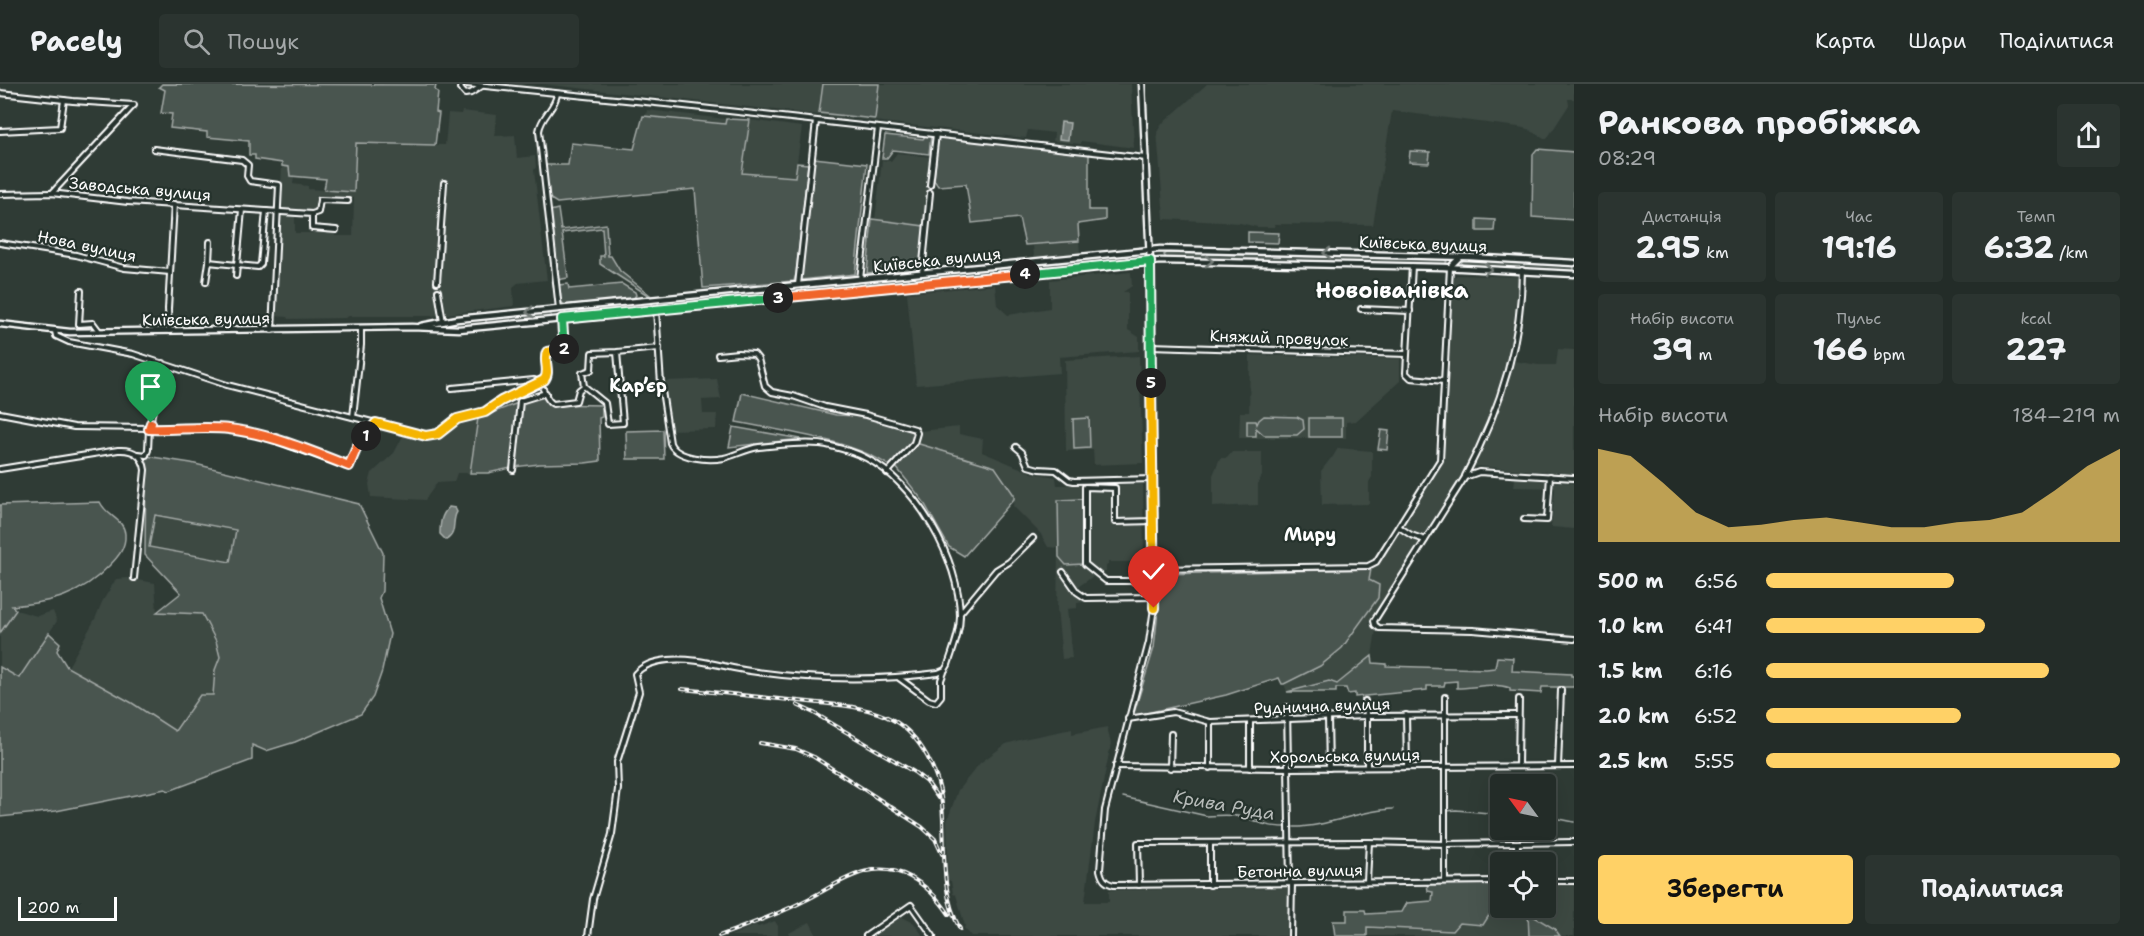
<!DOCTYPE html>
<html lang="uk">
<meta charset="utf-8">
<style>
:root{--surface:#232c28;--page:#2b3430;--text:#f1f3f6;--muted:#a3a7a8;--line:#404845;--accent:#ffd166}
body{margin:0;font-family:"Shantell Sans",sans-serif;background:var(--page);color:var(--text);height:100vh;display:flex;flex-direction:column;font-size:22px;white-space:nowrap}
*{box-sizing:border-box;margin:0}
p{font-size:20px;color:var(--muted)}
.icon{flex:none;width:33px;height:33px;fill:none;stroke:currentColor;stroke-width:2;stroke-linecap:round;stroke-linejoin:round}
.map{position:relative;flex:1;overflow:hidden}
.details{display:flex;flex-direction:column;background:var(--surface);width:570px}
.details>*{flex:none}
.needle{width:39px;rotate:303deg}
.controls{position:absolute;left:1490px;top:690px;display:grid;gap:12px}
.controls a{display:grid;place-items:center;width:66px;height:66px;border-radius:6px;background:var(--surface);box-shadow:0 6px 24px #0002,0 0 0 2px var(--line);font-size:30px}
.scale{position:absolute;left:18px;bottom:15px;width:99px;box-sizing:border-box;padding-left:6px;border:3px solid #fff;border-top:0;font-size:16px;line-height:21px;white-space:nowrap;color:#fff;-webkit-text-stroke:4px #26332d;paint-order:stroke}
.pin{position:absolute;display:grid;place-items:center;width:51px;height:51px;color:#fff;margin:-62px -26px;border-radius:50% 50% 50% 0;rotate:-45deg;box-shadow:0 0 6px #0007}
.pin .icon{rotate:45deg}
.km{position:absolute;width:30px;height:30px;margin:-15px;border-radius:50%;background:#222;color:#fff;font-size:16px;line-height:30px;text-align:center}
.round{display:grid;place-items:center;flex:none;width:63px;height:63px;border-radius:6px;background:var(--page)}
.head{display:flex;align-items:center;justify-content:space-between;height:102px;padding:0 24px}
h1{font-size:33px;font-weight:700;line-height:45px}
.metrics{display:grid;grid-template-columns:repeat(3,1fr);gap:9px;height:102px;padding:6px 24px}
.metrics div{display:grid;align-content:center;border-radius:6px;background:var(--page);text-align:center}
.metrics b{font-size:30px;font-weight:700}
.metrics small{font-size:16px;font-weight:400}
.metrics p{font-size:16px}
.chart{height:168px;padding:12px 24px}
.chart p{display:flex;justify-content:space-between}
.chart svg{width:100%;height:108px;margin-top:6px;fill:var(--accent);opacity:.7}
.cta{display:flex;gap:12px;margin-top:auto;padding:12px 24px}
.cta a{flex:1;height:69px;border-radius:6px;background:var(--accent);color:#111;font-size:24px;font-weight:700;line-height:69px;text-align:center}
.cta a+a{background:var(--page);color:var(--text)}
ul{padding:0 24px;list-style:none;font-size:20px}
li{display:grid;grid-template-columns:96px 72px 1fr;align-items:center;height:45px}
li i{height:15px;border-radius:8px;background:var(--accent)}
header{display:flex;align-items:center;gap:36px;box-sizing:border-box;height:84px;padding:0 30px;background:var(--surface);border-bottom:2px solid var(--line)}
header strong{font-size:28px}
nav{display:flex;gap:33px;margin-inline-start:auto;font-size:21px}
.search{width:420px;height:54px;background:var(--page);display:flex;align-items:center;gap:15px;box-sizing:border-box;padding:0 21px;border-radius:6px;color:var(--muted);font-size:22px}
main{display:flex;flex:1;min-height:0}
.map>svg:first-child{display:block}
</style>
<header>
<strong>Pacely</strong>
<div class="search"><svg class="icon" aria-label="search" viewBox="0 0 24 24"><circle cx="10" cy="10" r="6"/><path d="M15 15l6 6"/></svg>Пошук</div>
<nav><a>Карта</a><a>Шари</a><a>Поділитися</a></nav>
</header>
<main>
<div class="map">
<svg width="1574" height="852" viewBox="0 0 1574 852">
<rect width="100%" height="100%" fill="#2f3b35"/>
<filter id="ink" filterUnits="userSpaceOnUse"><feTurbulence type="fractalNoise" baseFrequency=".0167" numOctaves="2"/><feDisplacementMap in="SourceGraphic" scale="12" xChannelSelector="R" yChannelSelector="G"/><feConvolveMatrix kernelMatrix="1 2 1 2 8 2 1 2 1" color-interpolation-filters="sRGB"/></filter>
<g filter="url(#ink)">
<g fill="#3c4842" fill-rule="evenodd">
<path d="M542,0H1131L1134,64L1081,57V60L1053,57L1054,49L1028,46L1026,54Z"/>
<path d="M1207,0H1574V15H1568L1569,21L1547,55H1544L1528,45L1518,43L1392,27L1373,141L1275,140L1274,143H1257L1240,139L1164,135L1157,48L1162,40Z"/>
<path d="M647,26L726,35V40L646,32Z"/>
<path d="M462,27L497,31L495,52L515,51L517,74L535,72L536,83L534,86L547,196L518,199L513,203L514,222L430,232H349L345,234L288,235L287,233L274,232L282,82L290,83V92L294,93L293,100L308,102V105L354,108L356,59L445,61L448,29L461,30ZM316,112L354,114L353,152H335V149H295V127H314Z"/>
<path d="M750,36L802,43L795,93L742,89Z"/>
<path d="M897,69L932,73L924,142L875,136L882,76L891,77Z"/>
<path d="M1079,157L1080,169L1034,173L1033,161Z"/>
<path d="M1131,188L1132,202L1123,208H1128V246L1139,253V267L1059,273L1060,289L916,301L907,209L995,201L997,221L1008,231L1050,224V196Z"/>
<path d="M1457,191L1526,193L1524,227L1514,277L1538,281H1556L1558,265L1574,266V390L1474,382L1467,384L1369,540L1376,546L1372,572L1336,600L1329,597L1287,608L1284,600L1320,582L1342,564L1378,514L1379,501L1369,497L1371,485L1378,480L1439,382L1443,368L1454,193Z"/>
<path d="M1250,271L1400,275V297L1356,337L1346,338V354H1239L1240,328H1249Z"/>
<path d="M1139,272L1143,379L1094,381L1093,366L1066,367L1065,276Z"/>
<path d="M717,295L721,315L702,316L703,330H717L716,345L669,346L664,297Z"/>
<path d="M478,334L470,389H457L454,398L437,399L425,416L371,413L369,400L372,389L394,369L405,348L428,351L437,349L449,339Z"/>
<path d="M959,343V350L983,355L982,368L1032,389L1056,393L1057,401L1143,400L1144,478H1108V481L1106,482V488L1096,490L1078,503L1083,510L1084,518L1077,519V524L1067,525L1072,574L1062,575L1057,525L1058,464L1048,463L1040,449L1013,422L1014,411L998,385L915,358L920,347Z"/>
<path d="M1338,364L1372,367V393L1369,398V420L1322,421L1321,387L1331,374H1332Z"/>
<path d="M1232,368H1262V392L1258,399V421L1213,423V391L1220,374H1227Z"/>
<path d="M1515,394L1574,399V445L1551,443L1555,404L1514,403Z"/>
<path d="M155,431L236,446L230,478L149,463Z"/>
<path d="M128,494L155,499L157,528L200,529L209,542L216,557L220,573L215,586L213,611L189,625L175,647L132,619L68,583L95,535L102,518L116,495Z"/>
<path d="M16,526L37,532L53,527L57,537L19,594L0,583V549Z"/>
<path d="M1107,643L1111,660L1095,739L1085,818H1109V806L1287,804L1289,806L1288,852H971L964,844L965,842L956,811L953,810L951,797L948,796L947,737L958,706L980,679L1006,660L1023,655L1072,645V650Z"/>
<path d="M1545,799L1574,801V852H1367V843L1392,845L1459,839L1483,841L1500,814V824H1545Z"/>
<path d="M902,833L914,839L923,852H870Z"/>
<path d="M775,837L778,842V852H730L756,841L758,843Z"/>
<path d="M810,838L817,852H789V849Z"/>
</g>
<g fill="#4a544f" stroke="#a4aaa7" stroke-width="1.5" fill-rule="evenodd">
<path d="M162,0L436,1L435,6L438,8L436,28L439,29L435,61L356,59L354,108L324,106L326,95L290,92L289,83L282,82V79L255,75V71H249V57L207,53V48L170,44L172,30L161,29L165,6L159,3Z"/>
<path d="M823,0H879L875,35L819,29Z"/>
<path d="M643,32L725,40L726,35L750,36L742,89L795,93L797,79L808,80L796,190L794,197L703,204L695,105L557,119L549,114L545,81H568L571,59L634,65Z"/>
<path d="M885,51L923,55L926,51L931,52L929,70L893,66L887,74H882Z"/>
<path d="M938,53L1089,70V126H1105V136L1078,140L1079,157L1025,161L1019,134L972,139L966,100L938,102L934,96Z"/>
<path d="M1537,65L1574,68V136L1532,133L1533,70Z"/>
<path d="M1410,67L1430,68L1429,79L1409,78Z"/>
<path d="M814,74L867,80L855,190L801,196Z"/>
<path d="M558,125L561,146L606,140L608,172H611L620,187L650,211L649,212L600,180V172H604L602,144L562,149L568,194L557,196L550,127Z"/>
<path d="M872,135L924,142L921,185L867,189Z"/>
<path d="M1477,135L1495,136L1494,147H1477Z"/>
<path d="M1248,148L1279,149L1278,159L1248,158Z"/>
<path d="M1167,169L1445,176L1447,178L1443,181L1166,174L1164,171Z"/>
<path d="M1126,172L1129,175L1127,178L1000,191L998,188L999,185Z"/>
<path d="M1463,176L1574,182V187L1463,182L1461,179Z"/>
<path d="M989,186L992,188L990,191L918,198L915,194L917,191Z"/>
<path d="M906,193L909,196L907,199L867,203L864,201L866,197Z"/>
<path d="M851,199L853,202L852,205L804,210L802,206L804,203Z"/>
<path d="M568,200L569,205L622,200L635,208L636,211L633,215L565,221L560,217L558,201Z"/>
<path d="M786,206L788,208L786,211L659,223L658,220L659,218Z"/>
<path d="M650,219L652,221L650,224L568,232L565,229L567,226Z"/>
<path d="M549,229L551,231L549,234L486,240V235Z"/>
<path d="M742,309L836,331L860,332L887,338L916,348L909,362L891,383C854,356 782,347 736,338Z"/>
<path d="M544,310L549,320L602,321V333L599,334L600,377L585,379L539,380L514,383C514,361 520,340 521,319Z"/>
<path d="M518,319L511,384L488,389H470L478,334Z"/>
<path d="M1264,332L1297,333L1303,336L1304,345L1297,351H1264L1256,344V352H1247V337H1256L1257,340L1259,336Z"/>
<path d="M1089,334L1090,364L1074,365L1073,335Z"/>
<rect x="1309" y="334" width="33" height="19"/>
<path d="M733,343L801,355L729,363Z"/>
<path d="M663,346L664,375H627L626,347Z"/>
<path d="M1381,346L1389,347L1387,366L1378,365Z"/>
<path d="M916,359L995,383L1014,411V415L964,472L949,463L923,417L896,383Z"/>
<path d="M146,372L191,379L359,420L383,469L382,507L379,514L390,550L382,587L373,613L361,630L295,658L266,667L252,661V676L169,707L165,705L56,727L0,733V583L19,594L49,549L60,559L57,567L67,583L132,619L175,647L200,611H213L215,586L220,573L216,557L202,530L157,528L181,509L145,471ZM155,431L236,446L230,478L149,463Z"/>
<path d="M1082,415L1083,480L1066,481L1059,473L1058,416Z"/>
<path d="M100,418C107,433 124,435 125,450C126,464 118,473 109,482C80,512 52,518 12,522L16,526L0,549V421Z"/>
<path d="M1371,485L1369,496L1379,501L1378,514L1342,564L1320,582L1284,600H1282L1279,594L1226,611L1133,632L1154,564L1162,490Z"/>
<path d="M1372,572L1373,579L1386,580V582L1486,585L1495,584L1497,573L1513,574L1512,587L1571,590V592H1574V603H1542L1541,609L1510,607V604C1493,598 1475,604 1457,604V597L1445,598L1444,602H1427V606L1355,613V609L1348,610L1346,604H1336V608H1287L1329,597L1337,600Z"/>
<path d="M1427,799H1500V814L1483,841L1459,839L1452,847L1367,843V852H1335L1333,837H1347V826H1365L1366,830L1402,828L1407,819L1432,817L1433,808L1428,807Z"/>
<path d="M1528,829L1555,845L1560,852H1529Z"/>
</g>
<g fill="#707975" stroke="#a9afac" stroke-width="1.5">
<path d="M1061,38L1070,39L1068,56L1059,55Z"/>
<path d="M449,423L455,424L457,428C451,437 458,449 446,456L440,450C440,439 441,431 449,423Z"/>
<path d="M1251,723L1259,731L1269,732L1271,736C1260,738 1250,734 1245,725Z"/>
</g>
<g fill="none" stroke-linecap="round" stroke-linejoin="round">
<g stroke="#a9afac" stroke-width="1.5">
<path d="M1123,713L1207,732C1219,731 1236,730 1247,734C1262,740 1269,743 1286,743"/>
<path d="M1447,727L1456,726L1500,730"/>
<path d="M1545,732L1574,738"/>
<path d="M1294,743C1328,743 1359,726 1393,725"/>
</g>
<defs>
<g id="minor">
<path d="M462,0L460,4L465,10L471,9L482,2"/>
<path d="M466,0L675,21L1146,74"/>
<path d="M0,9L73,17L134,21"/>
<path d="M557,10C555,25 541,32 539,47L559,225"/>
<path d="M0,47L60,44L64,16"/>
<path d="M154,65L242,76L248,81L247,92L250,97L279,101L272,246"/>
<path d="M930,101L936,50"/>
<path d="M52,109L133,22"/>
<path d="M0,110L51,109L128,118L312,130V144L336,146"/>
<path d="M312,130L318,128L320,116L348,117"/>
<path d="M210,158L209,178L237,181L242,126"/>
<path d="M0,159L76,171L124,184L170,188"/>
<path d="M1150,177L1154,524L1149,558L1105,726L1100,786C1102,795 1105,799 1114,801L1500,797"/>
<path d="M1412,182L1406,289L1411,294L1444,297"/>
<path d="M922,189L930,109"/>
<path d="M236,192L237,181L258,183L261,180L266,127"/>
<path d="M860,195L878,44"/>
<path d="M206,198L209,178"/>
<path d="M437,198L444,99"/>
<path d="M798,201L816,37"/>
<path d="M81,207L79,240L93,239L99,247"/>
<path d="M438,207L443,238"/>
<path d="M1361,225L1410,227"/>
<path d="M169,247L168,225L174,120"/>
<path d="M1150,262L1407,270"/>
<path d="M617,268L592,269L591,286L582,289L584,302L605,319L608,340L623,339L617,268L659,264"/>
<path d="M718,271L738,269L754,270L758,275L765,302L772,308L793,312L825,323L866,331L915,345L917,349L914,359L887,389"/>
<path d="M452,304L534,296C547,302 543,315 553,320L576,317L579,306L584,302"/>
<path d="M0,329L74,343L228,345L269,354L349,383L357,363L376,339L227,301L133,270L69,258L56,252L55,247"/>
<path d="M353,333L361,261V245"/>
<path d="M376,339L426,352L438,350L457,335L485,328L501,317L531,304L547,292L545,273L547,269L565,265L562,235"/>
<path d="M1016,363L1022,368L1028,382L1039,385L1056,386L1069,396L1074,397L1153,395"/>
<path d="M138,370L146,371L148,366L149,345L163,279"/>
<path d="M0,385L118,366C133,365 143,371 145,386L134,494"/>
<path d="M513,386L520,317L546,309"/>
<path d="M1465,392C1499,328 1522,259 1522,186"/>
<path d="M1574,394L1479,388L1465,393L1374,537L1375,541L1379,544L1473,546L1574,555"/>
<path d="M1524,435L1547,436L1550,392"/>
<path d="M1154,437L1115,438V404L1085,403V480L1106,497H1155"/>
<path d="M1399,443L1411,451L1425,456"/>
<path d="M1154,485L1368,482L1376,478L1440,376L1450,183L1460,173"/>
<path d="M1063,488L1077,508L1086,514L1154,513"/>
<path d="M961,528L996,486L1009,478L1033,454"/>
<path d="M899,594L929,616L936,618L941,612V596L944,588"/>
<path d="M1445,613V797"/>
<path d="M1365,617L1367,632V683"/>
<path d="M1287,623L1290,799"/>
<path d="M1406,631L1407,683"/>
<path d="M1328,634L1329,684"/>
<path d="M1128,635L1173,628L1210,638L1367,632L1518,631"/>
<path d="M1250,637V684"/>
<path d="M1116,682L1289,684L1574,682"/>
<path d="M1518,682L1519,615"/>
<path d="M1558,682L1561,606"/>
<path d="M1170,684L1171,650"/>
<path d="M1210,684V638"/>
<path d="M1210,759V801"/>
<path d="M1517,778V759"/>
<path d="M1367,797L1369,758"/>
<path d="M1545,797H1574"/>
<path d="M1139,801L1138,759L1369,758L1445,760L1574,758"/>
<path d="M588,852L593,815L612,750L618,705L617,678L639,608L635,590C644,580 656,577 668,576C695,573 723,583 750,587C812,596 876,597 938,589L945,586L948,581C953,565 960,549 960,532C960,476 916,399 866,374C855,368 843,365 831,362C811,357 780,361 759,363C746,365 736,371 724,374C709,377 677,375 670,359L661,300L656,226"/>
<path d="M866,852L911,821L933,852"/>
<path d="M1291,852L1292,799"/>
</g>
<g id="major">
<path d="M1142,0L1150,177"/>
<path d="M0,240L70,248L412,243L459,245L1161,177L1443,183L1574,190"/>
<path d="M421,242L457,235L508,230L1160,165L1469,173L1574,179"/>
</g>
</defs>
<use href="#minor" stroke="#fff" stroke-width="8"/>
<use href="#major" stroke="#fff" stroke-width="9"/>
<use href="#minor" stroke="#26332d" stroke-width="4"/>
<use href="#major" stroke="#26332d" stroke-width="4.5"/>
<defs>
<g id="rail">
<path d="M682,605C724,609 766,614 809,618C836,621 869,622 893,636C921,652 939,688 942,720C946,761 939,807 960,845"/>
<path d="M797,621L814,629L914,688L927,698L938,714"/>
<path d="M760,659L796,665L814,673L922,743L935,755L942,770"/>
<path d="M719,852C748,841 777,831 804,817C839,800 870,772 910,793C927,802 938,814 949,830"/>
</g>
</defs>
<use href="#rail" stroke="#fff" stroke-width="4"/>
<use href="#rail" stroke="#26332d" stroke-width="1.5" stroke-dasharray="4.5" stroke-linecap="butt"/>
</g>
<defs><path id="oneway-chevron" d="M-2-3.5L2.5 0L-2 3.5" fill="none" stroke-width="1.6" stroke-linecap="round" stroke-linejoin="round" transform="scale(1.5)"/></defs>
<g stroke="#727a76">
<use href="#oneway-chevron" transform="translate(1327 169) rotate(-179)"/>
<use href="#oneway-chevron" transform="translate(1209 177) rotate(1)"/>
<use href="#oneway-chevron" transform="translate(1488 185) rotate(2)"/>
<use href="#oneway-chevron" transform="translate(530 228) rotate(174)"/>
</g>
</g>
<g fill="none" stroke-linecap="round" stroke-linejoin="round" filter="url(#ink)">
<defs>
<path id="split-1" d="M151,339L149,345C175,346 203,342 229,345C270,350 311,367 349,382L357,363L366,352"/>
<path id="split-2" d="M366,352L376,339L426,352L438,350L457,335L485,328L501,317L544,296C551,288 543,278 547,268L564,265"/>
<path id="split-3" d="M564,265L562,235L778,214"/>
<path id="split-4" d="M778,214L1025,190"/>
<path id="split-5" d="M1025,190L1150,177L1151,299"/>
<path id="split-6" d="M1151,299L1154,524"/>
</defs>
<use href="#split-1" stroke="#fff" stroke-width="12"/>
<use href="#split-2" stroke="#fff" stroke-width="12"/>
<use href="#split-3" stroke="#fff" stroke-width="12"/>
<use href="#split-4" stroke="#fff" stroke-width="12"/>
<use href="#split-5" stroke="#fff" stroke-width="12"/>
<use href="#split-6" stroke="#fff" stroke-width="12"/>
<use href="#split-1" stroke="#f0652b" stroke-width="8"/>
<use href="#split-2" stroke="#f5b400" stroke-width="8"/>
<use href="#split-3" stroke="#22a559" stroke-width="8"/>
<use href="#split-4" stroke="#f0652b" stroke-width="8"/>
<use href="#split-5" stroke="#22a559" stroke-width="8"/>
<use href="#split-6" stroke="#f5b400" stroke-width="8"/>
</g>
<g text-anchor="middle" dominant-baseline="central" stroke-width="4.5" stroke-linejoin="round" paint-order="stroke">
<g font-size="16" fill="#fff" stroke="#26332d">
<text transform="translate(140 105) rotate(5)">Заводська вулиця</text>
<text transform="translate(1423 160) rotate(2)">Київська вулиця</text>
<text transform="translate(87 162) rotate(12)">Нова вулиця</text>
<text transform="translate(937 176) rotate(-6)">Київська вулиця</text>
<text transform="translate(206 235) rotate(-1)">Київська вулиця</text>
<text transform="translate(1279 254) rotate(2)">Княжий провулок</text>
<text transform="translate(1322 622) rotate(-2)">Руднична вулиця</text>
<text transform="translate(1345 672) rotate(-1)">Хорольська вулиця</text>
<text transform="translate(1300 787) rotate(-1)">Бетонна вулиця</text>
</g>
<g font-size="18" font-weight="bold" fill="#fff" stroke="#26332d">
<text x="638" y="302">Кар’єр</text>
<text x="1310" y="451">Миру</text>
</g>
<g font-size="18" font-style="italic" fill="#b8bcba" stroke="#26332d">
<text transform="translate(1224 721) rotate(10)">Крива Руда</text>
</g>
<g font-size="22" font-weight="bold" fill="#fff" stroke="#26332d">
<text x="1392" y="206">Новоіванівка</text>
</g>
</g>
</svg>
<div class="controls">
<a><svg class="needle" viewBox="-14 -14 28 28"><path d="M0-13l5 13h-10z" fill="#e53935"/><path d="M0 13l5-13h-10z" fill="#a3a7a8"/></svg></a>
<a><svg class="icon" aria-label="locate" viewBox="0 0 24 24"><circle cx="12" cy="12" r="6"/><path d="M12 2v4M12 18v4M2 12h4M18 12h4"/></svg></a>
</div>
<div class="scale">200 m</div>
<div class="pin" style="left:151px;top:339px;background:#1e9e55"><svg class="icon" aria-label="arrive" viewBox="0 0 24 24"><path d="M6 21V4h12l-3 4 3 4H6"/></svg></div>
<div class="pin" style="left:1154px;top:524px;background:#d93025"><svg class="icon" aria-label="check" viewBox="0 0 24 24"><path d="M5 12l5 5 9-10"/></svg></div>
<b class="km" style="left:366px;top:352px">1</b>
<b class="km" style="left:564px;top:265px">2</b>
<b class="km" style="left:778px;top:214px">3</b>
<b class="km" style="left:1025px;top:190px">4</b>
<b class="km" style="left:1151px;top:299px">5</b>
</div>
<section class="details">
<div class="head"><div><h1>Ранкова пробіжка</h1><p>08:29</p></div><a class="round"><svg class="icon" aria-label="share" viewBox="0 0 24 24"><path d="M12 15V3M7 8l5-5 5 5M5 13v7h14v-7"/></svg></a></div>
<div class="metrics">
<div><p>Дистанція</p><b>2.95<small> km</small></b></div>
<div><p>Час</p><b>19:16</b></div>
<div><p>Темп</p><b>6:32<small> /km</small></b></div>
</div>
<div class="metrics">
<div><p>Набір висоти</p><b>39<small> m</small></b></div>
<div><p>Пульс</p><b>166<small> bpm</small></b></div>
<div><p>kcal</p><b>227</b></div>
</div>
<div class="chart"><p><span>Набір висоти</span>184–219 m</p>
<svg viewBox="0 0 160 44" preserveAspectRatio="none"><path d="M0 44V6L10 9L20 20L30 32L40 38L50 37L60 35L70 34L80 36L90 38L100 38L110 36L120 35L130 32L140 23L150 13L160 6V44z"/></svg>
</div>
<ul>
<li><b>500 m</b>6:56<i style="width:53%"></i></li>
<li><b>1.0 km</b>6:41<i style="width:62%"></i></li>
<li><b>1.5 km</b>6:16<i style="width:80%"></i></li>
<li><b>2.0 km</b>6:52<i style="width:55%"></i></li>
<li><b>2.5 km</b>5:55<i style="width:100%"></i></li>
</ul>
<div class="cta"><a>Зберегти</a><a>Поділитися</a></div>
</section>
</main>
